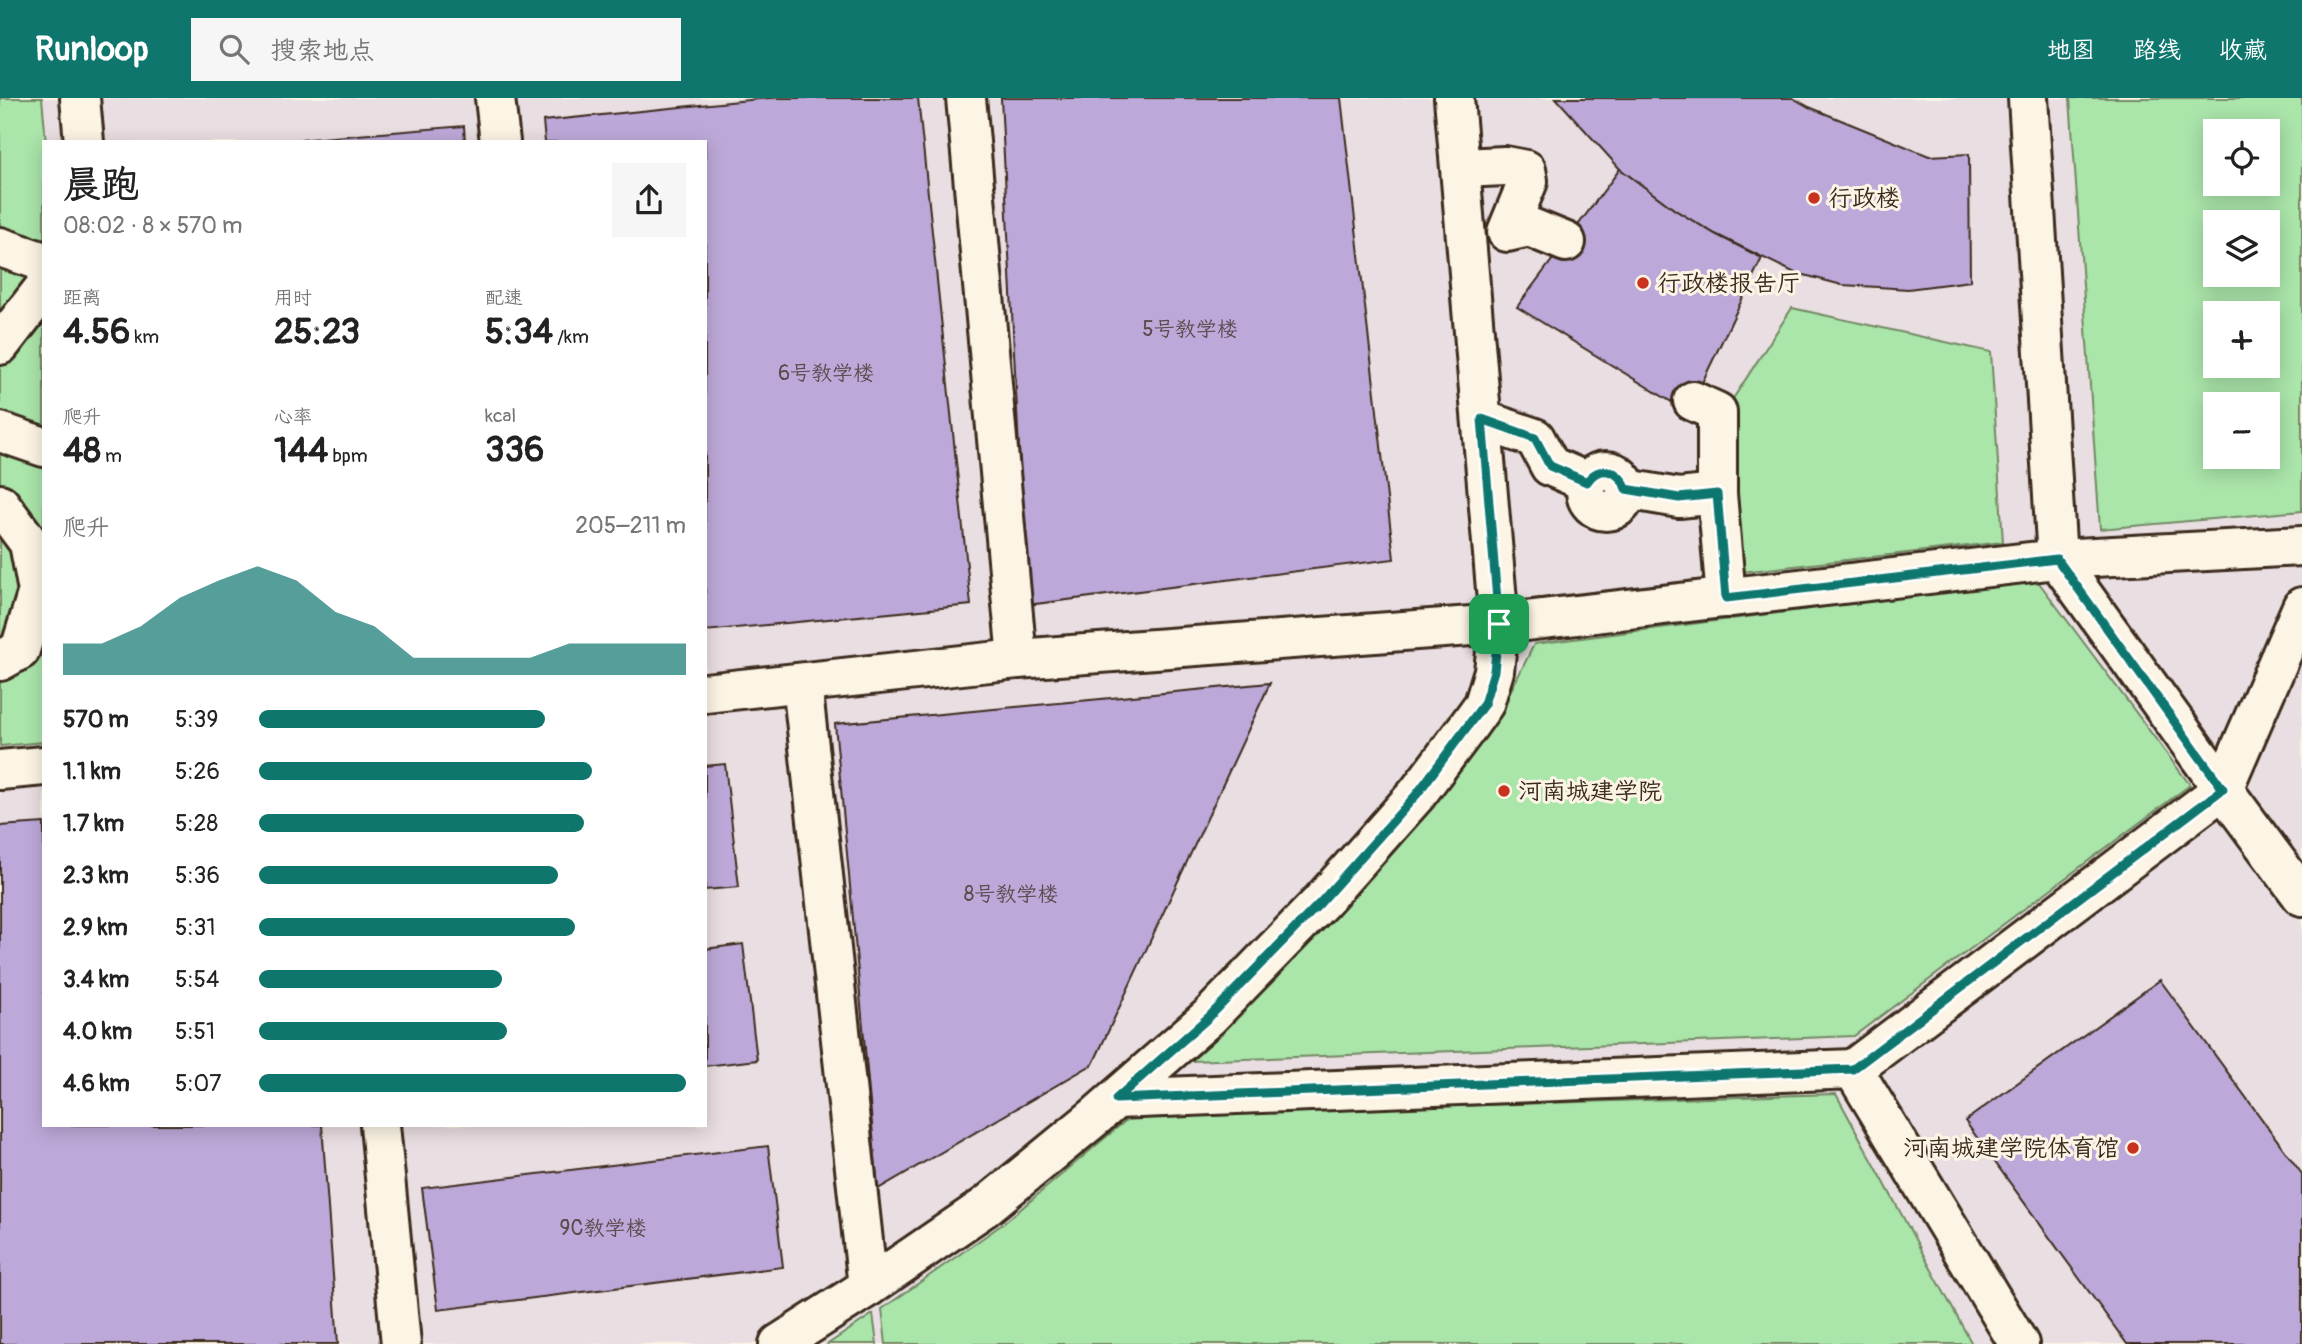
<!DOCTYPE html>
<html lang="zh">
<meta charset="utf-8">
<style>
:root{--surface:#fff;--page:#f6f6f6;--text:#222;--muted:#767676;--accent:#0f766e}
body{margin:0;font-family:Pangolin,"LXGW WenKai TC",sans-serif;background:var(--page);color:var(--text);height:100vh;display:flex;flex-direction:column;font-size:26px;white-space:nowrap}
*{box-sizing:border-box;margin:0}
p{font-size:23px;color:var(--muted)}
.icon{flex:none;width:38px;height:38px;fill:none;stroke:currentColor;stroke-width:2;stroke-linecap:round;stroke-linejoin:round}
.map{position:relative;flex:1;overflow:hidden}
.details{position:absolute;left:42px;top:42px;width:665px;height:987px;display:flex;flex-direction:column;background:var(--surface);border-radius:0px;box-shadow:0 4px 18px #0003}
.details>*{flex:none}
.buttons{position:absolute;left:2203px;top:21px;display:grid;gap:14px}
.buttons a{display:grid;place-items:center;width:77px;height:77px;border-radius:0px;background:var(--surface);box-shadow:0 4px 18px #0003;font-size:35px}
.pin{position:absolute;display:grid;place-items:center;width:60px;height:60px;color:#fff;margin:-30px;border-radius:14px;box-shadow:0 4px 10px #0006}
.round{display:grid;place-items:center;flex:none;width:74px;height:74px;border-radius:0px;background:var(--page)}
.head{display:flex;align-items:center;justify-content:space-between;height:119px;padding:0 21px}
h1{font-size:38px;font-weight:700;line-height:52px}
.metrics{display:grid;grid-template-columns:repeat(3,1fr);gap:10px;height:119px;padding:7px 21px}
.metrics div{display:grid;align-content:center}
.metrics b{font-size:35px;font-weight:700}
.metrics small{font-size:19px;font-weight:400}
.metrics p{font-size:19px}
.chart{height:196px;padding:14px 21px}
.chart p{display:flex;justify-content:space-between}
.chart svg{width:100%;height:126px;margin-top:7px;fill:var(--accent);opacity:.7}
ul{padding:0 21px;list-style:none;font-size:23px}
li{display:grid;grid-template-columns:112px 84px 1fr;align-items:center;height:52px}
li i{height:18px;border-radius:9px;background:var(--accent)}
header{display:flex;align-items:center;gap:42px;box-sizing:border-box;height:98px;padding:0 35px;background:var(--accent);color:#fff}
header strong{font-size:33px}
nav{display:flex;gap:38px;margin-inline-start:auto;font-size:24px}
.search{width:490px;height:63px;background:var(--page);display:flex;align-items:center;gap:18px;box-sizing:border-box;padding:0 24px;border-radius:0px;color:var(--muted);font-size:26px}
.map>svg:first-child{display:block}
</style>
<header>
<strong>Runloop</strong>
<div class="search"><svg class="icon" aria-label="search" viewBox="0 0 24 24"><circle cx="10" cy="10" r="6"/><path d="M15 15l6 6"/></svg>搜索地点</div>
<nav><a>地图</a><a>路线</a><a>收藏</a></nav>
</header>
<div class="map">
<svg width="2302" height="1246" viewBox="0 0 2302 1246">
<rect width="100%" height="100%" fill="#fcf5e5"/>
<filter id="ink" filterUnits="userSpaceOnUse"><feTurbulence type="fractalNoise" baseFrequency=".0143" numOctaves="2"/><feDisplacementMap in="SourceGraphic" scale="14" xChannelSelector="R" yChannelSelector="G"/><feConvolveMatrix kernelMatrix="1 2 1 2 8 2 1 2 1" color-interpolation-filters="sRGB"/></filter>
<g filter="url(#ink)">
<path fill="#e9dee1" fill-rule="evenodd" d="M0,0H2302V1246H0ZM2216,33H2268V86H2216ZM44,44H705V1027H44ZM2216,124H2268V177H2216ZM2216,215H2268V268H2216ZM2216,306H2268V359H2216Z"/>
<g fill="#aae5aa" stroke="#728864" stroke-width="2" fill-rule="evenodd">
<path d="M0,0H42L46,44H44V644L0,648Z"/>
<path d="M2070,0H2302V413L2100,431ZM2268,33V86H2216V33ZM2268,124V177H2216V124ZM2216,215H2268V268H2216ZM2268,306V359H2216V306Z"/>
<path d="M1792,210L1991,254L2003,444L1742,474L1725,313Z"/>
<path d="M2037,482L2190,687L1854,938L1192,963C1303,854 1420,741 1502,608C1514,588 1524,567 1534,546Z"/>
<path d="M1836,996L1972,1246H886L882,1211L1004,1125L1131,1018Z"/>
<path d="M873,1216L877,1246H828Z"/>
</g>
<g fill="#bda9d9" stroke="#3b2a1e" stroke-width="2">
<path d="M769,0H918L971,507L705,533V44H545L543,23Z"/>
<path d="M1001,0H1341L1394,461L1027,507Z"/>
<path d="M1556,0H1793L1809,9L1929,58L1969,56L1970,183L1908,191L1878,189L1842,187L1793,174L1715,136L1675,112L1620,71Z"/>
<path d="M464,28L465,44H274Z"/>
<path d="M1620,71L1675,112L1715,136L1762,160L1688,314L1517,209Z"/>
<path d="M1270,585L1093,966L878,1091L835,626Z"/>
<path d="M725,666L739,789L705,792V668Z"/>
<path d="M44,725V1027H322L338,1246H0V728Z"/>
<path d="M743,846L757,962L705,968V851Z"/>
<path d="M2160,882L2302,1076V1246H2127L1965,1023Z"/>
<path d="M768,1048L783,1169L438,1212L422,1090Z"/>
</g>
<g fill="none" stroke-linecap="round" stroke-linejoin="round">
<defs>
<g id="minor">
<path d="M80,0L84,44"/>
<path d="M495,0L500,44"/>
<path d="M966,0L1017,561"/>
<path d="M2028,0L2057,461L2223,691"/>
<path d="M1461,70L1505,68L1526,72L1528,83L1507,134L1529,129L1566,144"/>
<path d="M0,149L44,164"/>
<path d="M0,247L44,190"/>
<path d="M1693,303L1717,314V396L1726,500"/>
<path d="M1482,322L1535,340L1550,368L1587,384"/>
<path d="M0,334L44,349"/>
<circle cx="1606" cy="393" r="20"/>
<path d="M1626,391L1679,400L1717,396"/>
<path d="M0,406L29,445L38,493L20,552L0,563"/>
<path d="M802,585L868,1189"/>
<path d="M705,595L1017,561L1499,526L2057,461L2302,448"/>
<path d="M0,672L44,668"/>
<path d="M2223,691L2302,509"/>
<path d="M1853,971L2223,691L2302,798"/>
<path d="M1116,1001L1853,971L2019,1246"/>
<path d="M380,1027L401,1246"/>
<path d="M779,1246L868,1189L985,1109L1095,1019L1209,919L1320,805L1417,696L1466,631L1484,606L1494,573L1499,526L1454,0"/>
</g>
</defs>
<use href="#minor" stroke="#3b2a1e" stroke-width="44"/>
<use href="#minor" stroke="#fcf5e5" stroke-width="38"/>
</g>
</g>
<g fill="none" stroke-linecap="round" stroke-linejoin="round" filter="url(#ink)">
<defs>
<path id="route" d="M1482,321L1535,340L1550,368L1587,384C1599,366 1620,371 1626,391L1679,400L1717,396L1726,500L2057,461L2223,691L1853,971L1116,1001L1209,919L1320,805L1417,696L1484,606L1494,573L1499,526Z"/>
</defs>
<use href="#route" stroke="#fff" stroke-width="14"/>
<use href="#route" stroke="#0f766e" stroke-width="9"/>
</g>
<g fill="#c8321e" stroke="#fcf5e5" stroke-width="2.5">
<circle cx="1814" cy="100" r="7"/>
<circle cx="1643" cy="185" r="7"/>
<circle cx="1504" cy="693" r="7"/>
<circle cx="2133" cy="1050" r="7"/>
</g>
<g text-anchor="middle" dominant-baseline="central" stroke-width="6" stroke-linejoin="round" paint-order="stroke">
<g font-size="21" fill="#5c4a4d">
<text x="1190" y="231">5号教学楼</text>
<text x="826" y="275">6号教学楼</text>
<text x="1011" y="796">8号教学楼</text>
<text x="603" y="1130">9C教学楼</text>
</g>
<g font-size="24" fill="#3b2a1e" stroke="#fcf5e5" text-anchor="start">
<text x="1828" y="100">行政楼</text>
<text x="1657" y="185">行政楼报告厅</text>
<text x="1518" y="693">河南城建学院</text>
<text x="2119" y="1050" text-anchor="end">河南城建学院体育馆</text>
</g>
</g>
</svg>
<div class="buttons">
<a><svg class="icon" aria-label="locate" viewBox="0 0 24 24"><circle cx="12" cy="12" r="6"/><path d="M12 2v4M12 18v4M2 12h4M18 12h4"/></svg></a>
<a><svg class="icon" aria-label="layers" viewBox="0 0 24 24"><path d="M12 4l9 5-9 5-9-5zM3 14l9 5 9-5"/></svg></a>
<a>+</a>
<a>−</a>
</div>
<div class="pin" style="left:1499px;top:526px;background:#1e9e55"><svg class="icon" aria-label="arrive" viewBox="0 0 24 24"><path d="M6 21V4h12l-3 4 3 4H6"/></svg></div>
<section class="details">
<div class="head"><div><h1>晨跑</h1><p>08:02 · 8 × 570 m</p></div><a class="round"><svg class="icon" aria-label="share" viewBox="0 0 24 24"><path d="M12 15V3M7 8l5-5 5 5M5 13v7h14v-7"/></svg></a></div>
<div class="metrics">
<div><p>距离</p><b>4.56<small> km</small></b></div>
<div><p>用时</p><b>25:23</b></div>
<div><p>配速</p><b>5:34<small> /km</small></b></div>
</div>
<div class="metrics">
<div><p>爬升</p><b>48<small> m</small></b></div>
<div><p>心率</p><b>144<small> bpm</small></b></div>
<div><p>kcal</p><b>336</b></div>
</div>
<div class="chart"><p><span>爬升</span>205–211 m</p>
<svg viewBox="0 0 160 44" preserveAspectRatio="none"><path d="M0 44V33L10 33L20 27L30 17L40 11L50 6L60 11L70 22L80 27L90 38L100 38L110 38L120 38L130 33L140 33L150 33L160 33V44z"/></svg>
</div>
<ul>
<li><b>570 m</b>5:39<i style="width:67%"></i></li>
<li><b>1.1 km</b>5:26<i style="width:78%"></i></li>
<li><b>1.7 km</b>5:28<i style="width:76%"></i></li>
<li><b>2.3 km</b>5:36<i style="width:70%"></i></li>
<li><b>2.9 km</b>5:31<i style="width:74%"></i></li>
<li><b>3.4 km</b>5:54<i style="width:57%"></i></li>
<li><b>4.0 km</b>5:51<i style="width:58%"></i></li>
<li><b>4.6 km</b>5:07<i style="width:100%"></i></li>
</ul>
</section>
</div>
